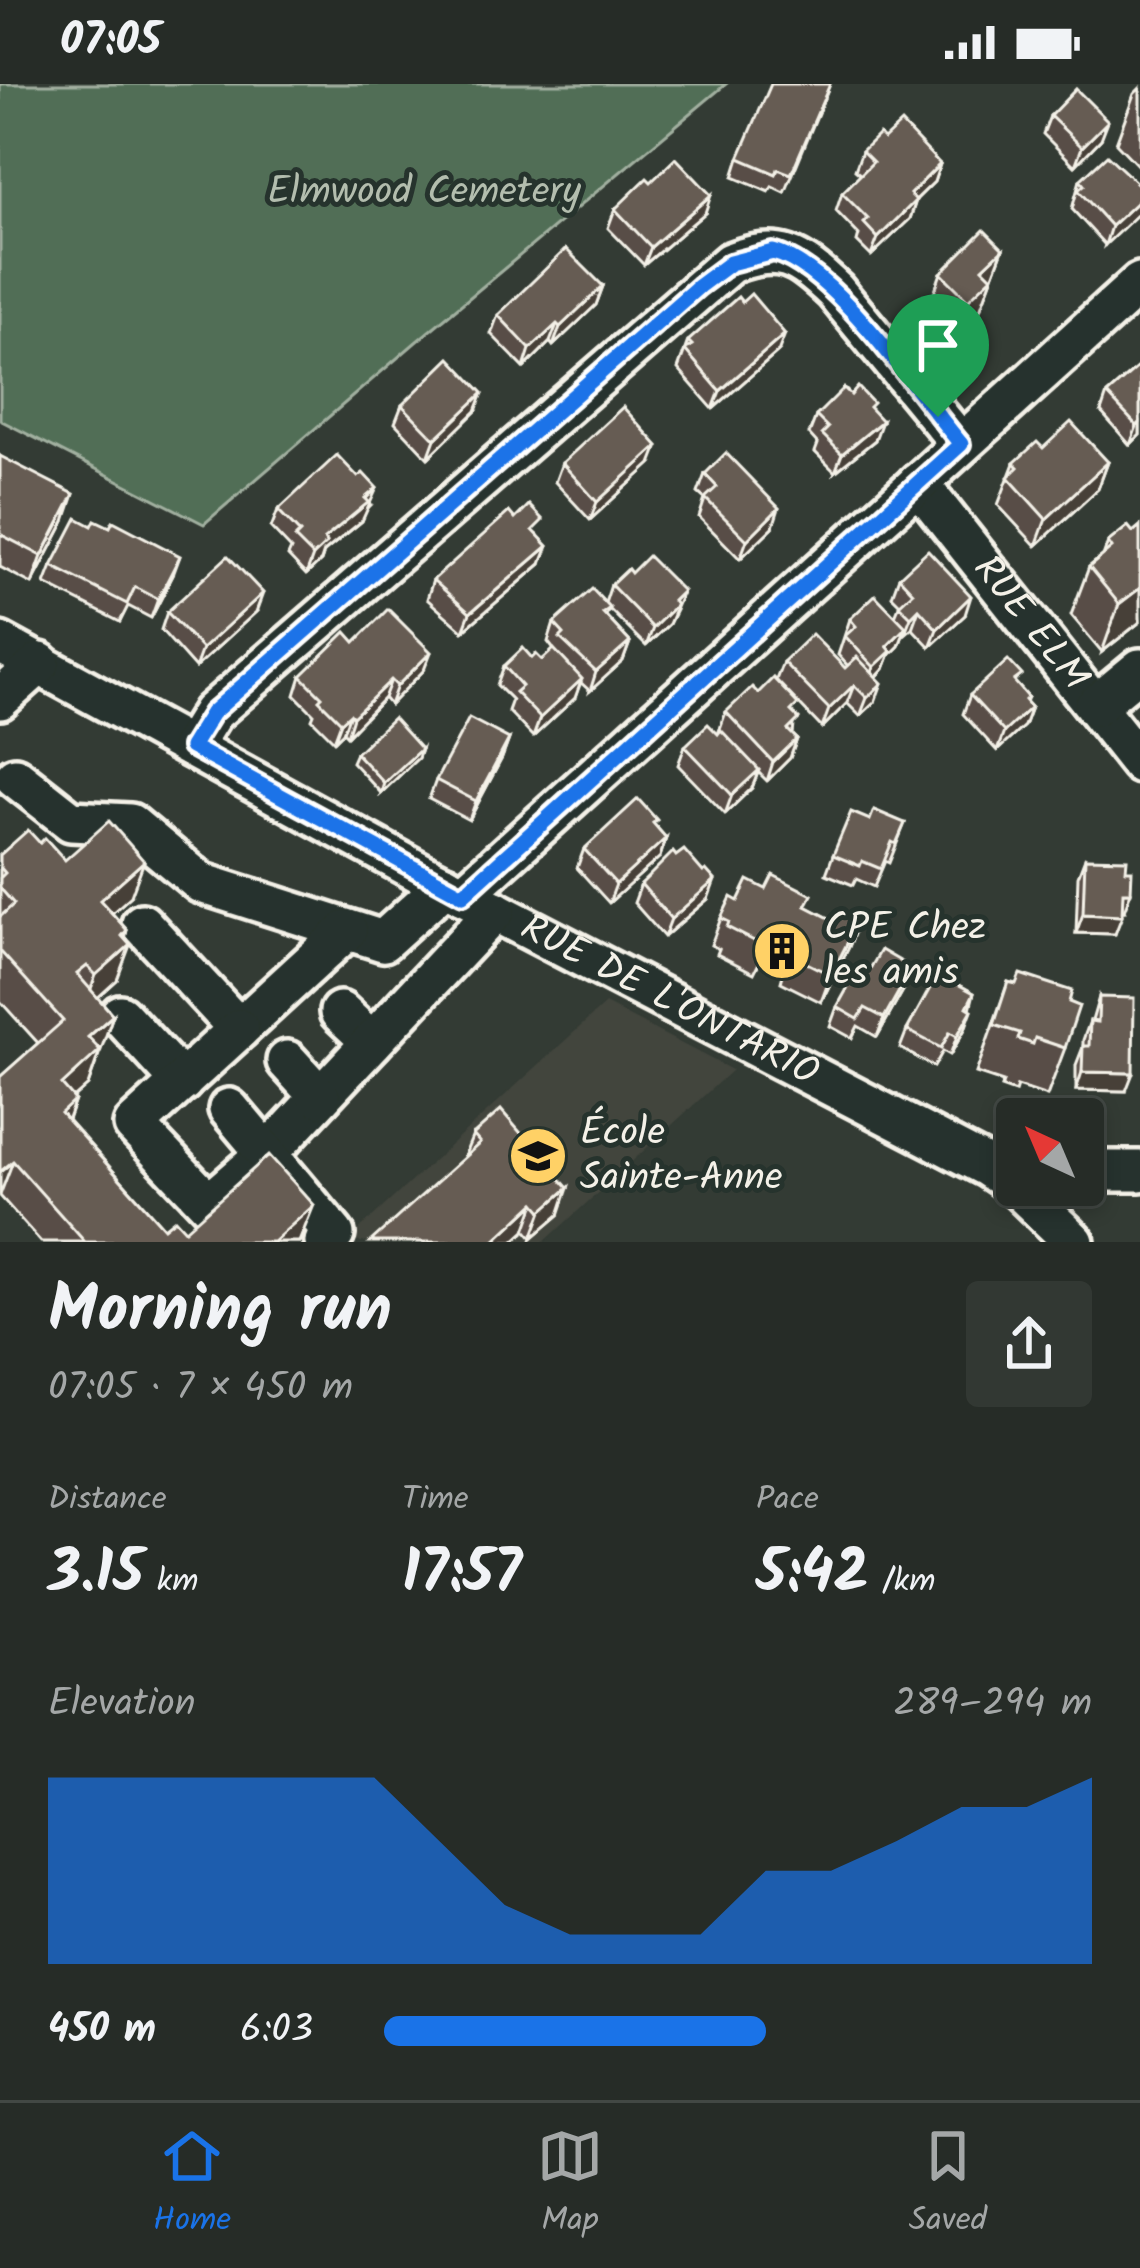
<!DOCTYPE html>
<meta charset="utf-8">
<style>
:root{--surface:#262c27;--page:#323833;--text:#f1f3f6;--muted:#a4a7a7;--line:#424844;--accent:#1a73e8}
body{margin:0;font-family:Kalam,sans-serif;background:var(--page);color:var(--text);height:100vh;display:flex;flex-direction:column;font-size:45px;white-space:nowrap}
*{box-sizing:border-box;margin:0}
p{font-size:39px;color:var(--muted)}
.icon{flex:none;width:66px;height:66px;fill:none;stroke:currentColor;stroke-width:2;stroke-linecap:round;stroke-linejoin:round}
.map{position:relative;height:1158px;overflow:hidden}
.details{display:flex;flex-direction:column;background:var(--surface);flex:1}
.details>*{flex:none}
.needle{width:78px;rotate:316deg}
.controls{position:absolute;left:996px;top:1014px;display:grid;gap:24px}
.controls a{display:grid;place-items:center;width:108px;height:108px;border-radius:12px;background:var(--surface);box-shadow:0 6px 18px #0003,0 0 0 3px var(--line);font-size:60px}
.pin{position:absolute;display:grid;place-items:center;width:102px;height:102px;color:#fff;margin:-123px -51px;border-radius:50% 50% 50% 0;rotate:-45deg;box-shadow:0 0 12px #0007}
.pin .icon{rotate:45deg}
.round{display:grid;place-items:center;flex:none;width:126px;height:126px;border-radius:12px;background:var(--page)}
.head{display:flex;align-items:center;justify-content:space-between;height:204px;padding:0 48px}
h1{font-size:66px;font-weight:700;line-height:90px}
.figures{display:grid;grid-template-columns:repeat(3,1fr);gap:18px;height:204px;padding:12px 48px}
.figures div{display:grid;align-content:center}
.figures b{font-size:60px;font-weight:700}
.figures small{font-size:33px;font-weight:400}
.figures p{font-size:33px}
.chart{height:336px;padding:24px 48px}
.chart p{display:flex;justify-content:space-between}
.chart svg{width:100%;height:216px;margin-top:12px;fill:var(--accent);opacity:.7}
ul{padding:0 48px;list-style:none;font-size:39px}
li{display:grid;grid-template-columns:192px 144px 1fr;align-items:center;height:90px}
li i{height:30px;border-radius:15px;background:var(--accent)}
.status{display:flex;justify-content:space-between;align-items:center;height:84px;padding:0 60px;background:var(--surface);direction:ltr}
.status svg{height:33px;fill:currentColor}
.dock{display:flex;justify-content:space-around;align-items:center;height:168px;border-top:3px solid var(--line);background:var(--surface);font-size:33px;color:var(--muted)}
.dock a{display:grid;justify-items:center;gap:6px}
.dock .on{color:var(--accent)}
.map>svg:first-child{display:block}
</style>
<div class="status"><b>07:05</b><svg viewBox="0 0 49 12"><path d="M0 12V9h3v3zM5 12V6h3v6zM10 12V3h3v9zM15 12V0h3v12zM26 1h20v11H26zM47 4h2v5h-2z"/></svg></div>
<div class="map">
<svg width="1140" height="1158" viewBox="0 0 1140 1158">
<rect width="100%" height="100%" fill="#333b34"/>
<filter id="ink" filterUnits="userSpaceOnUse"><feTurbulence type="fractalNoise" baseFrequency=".00833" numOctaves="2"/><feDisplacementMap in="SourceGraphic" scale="24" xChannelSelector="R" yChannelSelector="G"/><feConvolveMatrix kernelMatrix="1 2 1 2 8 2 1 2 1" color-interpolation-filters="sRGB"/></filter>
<g filter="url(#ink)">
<path fill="#42453d" d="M605,920L732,986L544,1158H345Z"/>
<path fill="#516e57" stroke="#a2b0a0" stroke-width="3" d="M0,0H726L416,258L204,440L0,336Z"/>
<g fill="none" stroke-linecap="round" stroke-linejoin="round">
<defs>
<g id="minor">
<path id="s1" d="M918,399L1140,679"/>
<path id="s2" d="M0,559L421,789L988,1083L1016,1102L1074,1158"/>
<path d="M0,615L40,579"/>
<path d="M1095,622L1140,585"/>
<path d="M191,663L212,629L730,179C780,160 798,172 835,207L961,360"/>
<path d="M15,693L71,737L130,740L201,799L383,857L445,801"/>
<path d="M463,811L1140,199"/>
<path d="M142,840L239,945L347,846"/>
<path d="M340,928L372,958"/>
<path d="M120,931L182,998"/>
<path d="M239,945L134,1041L209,1120L269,1068L495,827"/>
<path d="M287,977L320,1013"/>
<path d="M229,1025L334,1150L325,1158"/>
<path d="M1083,1087H1140"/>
</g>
</defs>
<use href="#minor" stroke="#f4f1e8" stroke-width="48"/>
<use href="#minor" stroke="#26332d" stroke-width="39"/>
</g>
<g fill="#584e47" stroke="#f4f1e8" stroke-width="3">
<path d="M830,0L785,109L772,103L769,108L733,93L739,74Z"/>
<path d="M1140,4V84L1116,59L1134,10Z"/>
<path d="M1050,32L1101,55L1075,82L1043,50Z"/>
<path d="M884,55L940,80L934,98L916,116L910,135L871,172L857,158L859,151L836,127L842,109L861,91L855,86L862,67Z"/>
<path d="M1080,96L1140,102L1105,161L1072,125Z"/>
<path d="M651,98L705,129L644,181L608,144L615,125Z"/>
<path d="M1003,165L974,242L951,264L924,237L941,189Z"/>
<path d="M603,202L596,221L553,262L550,258L524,284L491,250L498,231Z"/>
<path d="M688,257L778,268L713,325L678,285Z"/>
<path d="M1140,281V351L1130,361L1101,328L1107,310Z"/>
<path d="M402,321L476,327L428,374L395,339Z"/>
<path d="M871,326L875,356L835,388L815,368L818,360L809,350L816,332Z"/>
<path d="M1043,364L1108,378L1098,405L1036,462L998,421L1014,379Z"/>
<path d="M0,372L65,437L32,500L0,483Z"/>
<path d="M562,379L651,380L590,436L555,398Z"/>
<path d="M705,390L773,443L740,475L699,433L705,415L698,409Z"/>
<path d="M370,422L366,426L362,437L324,468L321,477L306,491L288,472L291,465L271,444L278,426Z"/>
<path d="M515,435L538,451L541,480L463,547L427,515L433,496Z"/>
<path d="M1133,448L1140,538L1102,568L1071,531L1089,483L1103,472L1108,458Z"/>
<path d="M52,482L173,491L151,534L128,522L120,538L45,500Z"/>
<path d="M899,493L965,531L930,563L912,544L903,551L899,562L889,572L884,585L876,593L875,618L860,632L847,619L822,644L776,596L783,578L845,584L848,582L838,571L850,535L895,532L900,520L892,512Z"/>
<path d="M611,501L676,526L669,540L646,562L609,525L606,532L630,558L623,577L590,607L580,598L575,614L533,653L508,627L512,616L497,601L504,582L532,574L542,576L555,567L548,558L554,539L605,519Z"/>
<path d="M167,528H256L195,584L161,546Z"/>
<path d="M355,558L424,586L390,621L384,614L347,652L343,648L334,657L312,635L314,630L295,611L301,592Z"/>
<path d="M1018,602L1028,613L1026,618L1031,623L1024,642L997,667L963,630L970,611Z"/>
<path d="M758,609L795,630L793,651L797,655L790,674L767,697L758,688L752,704L725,730L678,681L685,662L718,650L726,628Z"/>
<path d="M509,655L502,674L469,736L429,715L436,696Z"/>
<path d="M421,665L418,674L381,709L352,678L356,669Z"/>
<path d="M870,736L905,739L889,779L885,777L874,803L856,795L853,801L826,790L833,771Z"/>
<path d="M655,742L666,754L660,773L609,819L577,784L584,765Z"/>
<path d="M40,759L65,776L131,812L112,829L127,846L117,896L98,913L113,931L88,1001L73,1014L75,1016L68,1036L164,1144L301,1156L299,1158H41L0,1112V993L38,959L0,917V771Z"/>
<path d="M676,772L703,788L708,815L664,853L634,819L641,800Z"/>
<path d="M1085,774L1124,827H1122L1115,850L1076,849L1078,792Z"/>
<path d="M738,817L807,823L835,837L859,836L849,863L821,918L781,898L783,891L759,879L754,889L717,870L719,865L711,861L721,834Z"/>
<path d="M912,884L905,903L877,953L858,942L852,954L830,942L837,923L870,885Z"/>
<path d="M954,898L974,909L965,945L950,971L943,967L934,983L900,964L907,946Z"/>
<path d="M1008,898L1069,918L1065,964L1047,1012L1017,1002L1015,1008L1001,1003L1003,998L976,989Z"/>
<path d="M1099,913L1126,1007L1076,1006V981L1083,963V956L1090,937H1092Z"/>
<path d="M473,1051L559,1131L532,1154L464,1073Z"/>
</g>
<g fill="#474039" stroke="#f4f1e8" stroke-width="3">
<path d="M1108,37L1101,55L1075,82L1082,63Z"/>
<path d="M940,80L934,98L903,128L910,110Z"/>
<path d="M711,111L705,129L644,181L651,163Z"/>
<path d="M1140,115V128L1105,161L1111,142Z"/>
<path d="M916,116L910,135L871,172L878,154Z"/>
<path d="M1003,165L974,242L951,264L968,216L983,184Z"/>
<path d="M603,202L596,221L553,262L560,243Z"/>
<path d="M557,240L550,258L524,284L530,265Z"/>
<path d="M785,250L778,268L713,325L720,307Z"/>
<path d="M483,309L476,327L428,374L435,355Z"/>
<path d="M882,337L875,356L835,388L842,370Z"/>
<path d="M1140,339V351L1130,361L1137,342Z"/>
<path d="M658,362L651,380L590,436L597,418Z"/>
<path d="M1108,378L1098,405L1036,462L1046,435Z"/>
<path d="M377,404L362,437L324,468L321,477L306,491L313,472L324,455Z"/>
<path d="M74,410L65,437L32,500L42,472Z"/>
<path d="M779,424L773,443L740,475L747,456Z"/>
<path d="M548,462L541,480L463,547L470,529Z"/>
<path d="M180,472L173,491L151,534L158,515Z"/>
<path d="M1140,504V538L1102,568L1119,520Z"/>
<path d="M683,507L669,540L646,562L653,544L673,517Z"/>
<path d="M263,509L256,528L195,584L202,565Z"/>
<path d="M971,512L965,531L930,563L937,545Z"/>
<path d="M919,525L912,544L904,551L911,533Z"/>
<path d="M906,543L899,562L889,572L884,585L868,602L874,583L887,562Z"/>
<path d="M630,558L623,577L590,607L596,588Z"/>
<path d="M431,568L424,586L390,621L397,602Z"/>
<path d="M582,595L575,614L533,653L540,634Z"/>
<path d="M391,596L384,614L347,652L353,633Z"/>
<path d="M882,599L875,618L860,632L867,614Z"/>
<path d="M854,601L847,619L822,644L829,625Z"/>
<path d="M1031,623L1024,642L997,667L1004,648Z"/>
<path d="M350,630L343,648L334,657L341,638Z"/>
<path d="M509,655L502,674L469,736L476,717Z"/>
<path d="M797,655L790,674L767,697L773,678Z"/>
<path d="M421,665L418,674L381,709L384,699Z"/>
<path d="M759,686L752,704L725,730L732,711Z"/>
<path d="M666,754L660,773L609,819L616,800Z"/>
<path d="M144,777L131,812L87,851L100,816Z"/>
<path d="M715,796L708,815L664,853L671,835Z"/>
<path d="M1123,808H1131L1124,827H1116Z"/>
<path d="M1083,830L1122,832L1115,850L1076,849Z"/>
<path d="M859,836L849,863L821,918L831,891Z"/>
<path d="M127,846L118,872L130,861L117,896L83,927L96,891L122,852Z"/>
<path d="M912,884L905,903L877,953L884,934Z"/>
<path d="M972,926L965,945L950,971L957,952Z"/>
<path d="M113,931L101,966L88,953Z"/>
<path d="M100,966L88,1001L49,1036L62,1001Z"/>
<path d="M1082,988L1133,989L1126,1007L1076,1006Z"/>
<path d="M75,1016L62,1051L61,1029Z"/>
<path d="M13,1077L0,1111V1088Z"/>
<path d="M568,1104L559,1131L532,1154L542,1127Z"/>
<path d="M535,1119L525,1147L513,1158H493Z"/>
<path d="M314,1121L299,1158H273Z"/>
</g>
<g fill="#665b52" stroke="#f4f1e8" stroke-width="3">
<path d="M771,0H830L791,90L778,85L776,90L739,74Z"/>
<path d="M1076,5L1108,37L1082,63L1050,32Z"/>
<path d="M901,39L940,80L910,110L916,116L878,154L864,139L868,135L842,109L873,78L862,67L879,50L884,55Z"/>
<path d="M1107,71L1140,102V115L1111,142L1078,106L1084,101L1080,96Z"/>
<path d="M676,74L711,111L651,163L615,125L647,94L651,98Z"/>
<path d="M984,146L1003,165L983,184L992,193L968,216L941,189Z"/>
<path d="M566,165L603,202L560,243L557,240L530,265L498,231Z"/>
<path d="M751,210L785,250L720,307L685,266L692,261L688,257L738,213L742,218Z"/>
<path d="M450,274L483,309L435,355L402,321Z"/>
<path d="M1140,281V339L1137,342L1107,310Z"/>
<path d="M858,303L873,319L869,323L882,337L842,370L822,350L828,344L816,332L844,304L851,311Z"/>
<path d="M623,323L658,362L597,418L562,379Z"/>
<path d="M1071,338L1108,378L1046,435L1008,393L1018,383L1014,379L1037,358L1043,364Z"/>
<path d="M726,369L779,424L747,456L705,414L717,403L705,390Z"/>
<path d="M337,371L358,393L363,389L377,404L365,414L369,418L324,455L327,459L313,472L295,454L300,449L278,426Z"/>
<path d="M0,372L74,410L42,472L0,450Z"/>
<path d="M529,421L543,436L533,446L548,462L470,529L433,496L509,428L515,435Z"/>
<path d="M77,434L92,442L95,436L110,443L113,437L180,472L158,515L135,503L127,520L52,482Z"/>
<path d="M1128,442L1133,448L1140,442V504L1119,520L1089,483L1112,464L1108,458Z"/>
<path d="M928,466L971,512L937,545L919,525L911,533L899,521L913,508L899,493Z"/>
<path d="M228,472L263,509L202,565L167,528Z"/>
<path d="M648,472L683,507L673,517L676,521L653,544L611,501L628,485L631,489Z"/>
<path d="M592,505L610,524L603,529L630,558L596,588L560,554L564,550L554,539Z"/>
<path d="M875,511L906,543L887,562L891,567L874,583L845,552L856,542L850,535Z"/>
<path d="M388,525L431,568L397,602L391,596L353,633L350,630L341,638L319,616L322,613L301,592L346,548L355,558Z"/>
<path d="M812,550L845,584L857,573L882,599L867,614L854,601L829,625L783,578Z"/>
<path d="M523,564L532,574L536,570L542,576L554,565L582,595L540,634L515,608L522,602L504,582Z"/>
<path d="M1008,576L1022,591L1014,597L1028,613L1025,616L1031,623L1004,648L970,611Z"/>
<path d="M773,594L798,620L791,627L799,635L788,646L797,655L773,678L726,628L752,603L758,609Z"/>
<path d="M393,634L421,665L384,699L356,669Z"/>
<path d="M469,634L509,655L476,717L436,696Z"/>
<path d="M708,640L718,650L721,646L759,686L732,711L685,662Z"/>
<path d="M638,715L657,736L653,739L666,754L616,800L584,765Z"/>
<path d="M874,726L905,739L896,760L892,758L881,785L862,777L860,782L833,771L851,728L870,736Z"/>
<path d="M109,737L144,777L100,816L127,846L122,852L130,861L96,891L87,882L77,890L113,931L88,953L100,966L62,1001L75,1016L61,1029L164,1144L175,1135L185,1146L269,1071L314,1121L273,1158H85L13,1077L0,1088V993L63,937L0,867V833L14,820L0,804V794L5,789L0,783V771L28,746L40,759L45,754L65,776Z"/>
<path d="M684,766L703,788L706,786L715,796L671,835L641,800L673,768L676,772Z"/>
<path d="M1085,774L1127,775L1126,786H1132L1131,808H1123L1122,832L1083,830Z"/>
<path d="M773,791L812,811L806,822L835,837L840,826L859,836L831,891L791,871L794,864L769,851L764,862L727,843L729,838L721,834L731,813L738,817L748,796L766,805Z"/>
<path d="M881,866L912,884L884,934L865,924L858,935L837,923L861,880L870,885Z"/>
<path d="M941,884L956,893L954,898L974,909L967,923L972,926L957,952L950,948L941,964L907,946Z"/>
<path d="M1020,890L1072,907L1069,918L1079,922L1065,964L1035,954L1033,960L1018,955L1020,949L994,941L1008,898L1016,900Z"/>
<path d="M1099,913L1134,914L1133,989L1082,988L1083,962H1089L1090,937L1098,938Z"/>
<path d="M501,1026L568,1104L542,1127L535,1119L493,1158H370L480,1059L473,1051Z"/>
</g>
</g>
<g fill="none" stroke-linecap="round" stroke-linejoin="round" filter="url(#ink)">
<defs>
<path id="route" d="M773,168C835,184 917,308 961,360L463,811L191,663L212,629L699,202L730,179Z"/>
</defs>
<use href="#route" stroke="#fff" stroke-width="24"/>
<use href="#route" stroke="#1a73e8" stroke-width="15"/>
</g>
<defs>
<symbol id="building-disc" viewBox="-11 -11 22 22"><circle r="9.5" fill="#ffd166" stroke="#26332d"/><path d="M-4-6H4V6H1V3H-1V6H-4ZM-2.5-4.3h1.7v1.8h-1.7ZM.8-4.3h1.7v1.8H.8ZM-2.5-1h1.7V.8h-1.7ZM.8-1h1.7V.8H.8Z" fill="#111"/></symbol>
<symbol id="school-disc" viewBox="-11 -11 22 22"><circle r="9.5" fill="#ffd166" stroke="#26332d"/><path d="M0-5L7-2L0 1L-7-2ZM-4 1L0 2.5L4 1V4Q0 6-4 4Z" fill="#111"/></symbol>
</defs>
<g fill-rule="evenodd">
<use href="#building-disc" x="749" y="834" width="66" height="66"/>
<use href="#school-disc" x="505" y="1039" width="66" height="66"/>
</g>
<g text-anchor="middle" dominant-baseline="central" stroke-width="10" stroke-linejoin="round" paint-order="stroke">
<g font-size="39" fill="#b3bdae" stroke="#26332d">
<text x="424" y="109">Elmwood Cemetery</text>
</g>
<g font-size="39" fill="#f4f1e8" stroke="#26332d">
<text stroke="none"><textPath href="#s1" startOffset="180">RUE ELM</textPath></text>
<text stroke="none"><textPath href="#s2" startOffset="759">RUE DE L'ONTARIO</textPath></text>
</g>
<g font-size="39" fill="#f4f1e8" stroke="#26332d" text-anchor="start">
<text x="824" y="845">CPE Chez<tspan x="824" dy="45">les amis</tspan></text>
<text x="580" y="1050">École<tspan x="580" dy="45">Sainte-Anne</tspan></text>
</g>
</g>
</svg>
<div class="controls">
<a><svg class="needle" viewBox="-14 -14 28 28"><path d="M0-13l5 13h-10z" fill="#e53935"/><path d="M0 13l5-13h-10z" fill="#a4a7a7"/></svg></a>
</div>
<div class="pin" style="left:938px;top:333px;background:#1e9e55"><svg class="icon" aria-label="arrive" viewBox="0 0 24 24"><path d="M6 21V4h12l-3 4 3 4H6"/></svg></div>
</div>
<section class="details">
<div class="head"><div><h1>Morning run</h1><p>07:05 · 7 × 450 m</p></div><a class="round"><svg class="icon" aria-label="share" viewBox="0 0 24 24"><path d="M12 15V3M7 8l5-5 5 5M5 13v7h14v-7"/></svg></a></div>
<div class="figures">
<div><p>Distance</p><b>3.15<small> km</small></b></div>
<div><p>Time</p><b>17:57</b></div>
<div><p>Pace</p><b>5:42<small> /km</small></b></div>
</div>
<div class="chart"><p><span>Elevation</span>289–294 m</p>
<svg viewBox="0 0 160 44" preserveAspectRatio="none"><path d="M0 44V6L10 6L20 6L30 6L40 6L50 6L60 19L70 32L80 38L90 38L100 38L110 25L120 25L130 19L140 12L150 12L160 6V44z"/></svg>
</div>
<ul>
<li><b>450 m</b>6:03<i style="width:54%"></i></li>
</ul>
</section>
<nav class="dock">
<a class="on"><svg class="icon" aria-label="home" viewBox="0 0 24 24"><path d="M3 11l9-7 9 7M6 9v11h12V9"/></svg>Home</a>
<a><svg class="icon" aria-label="map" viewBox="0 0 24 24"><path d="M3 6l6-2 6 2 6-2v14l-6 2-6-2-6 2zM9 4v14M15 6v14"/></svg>Map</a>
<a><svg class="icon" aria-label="saved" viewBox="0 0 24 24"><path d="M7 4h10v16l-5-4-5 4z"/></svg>Saved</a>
</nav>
